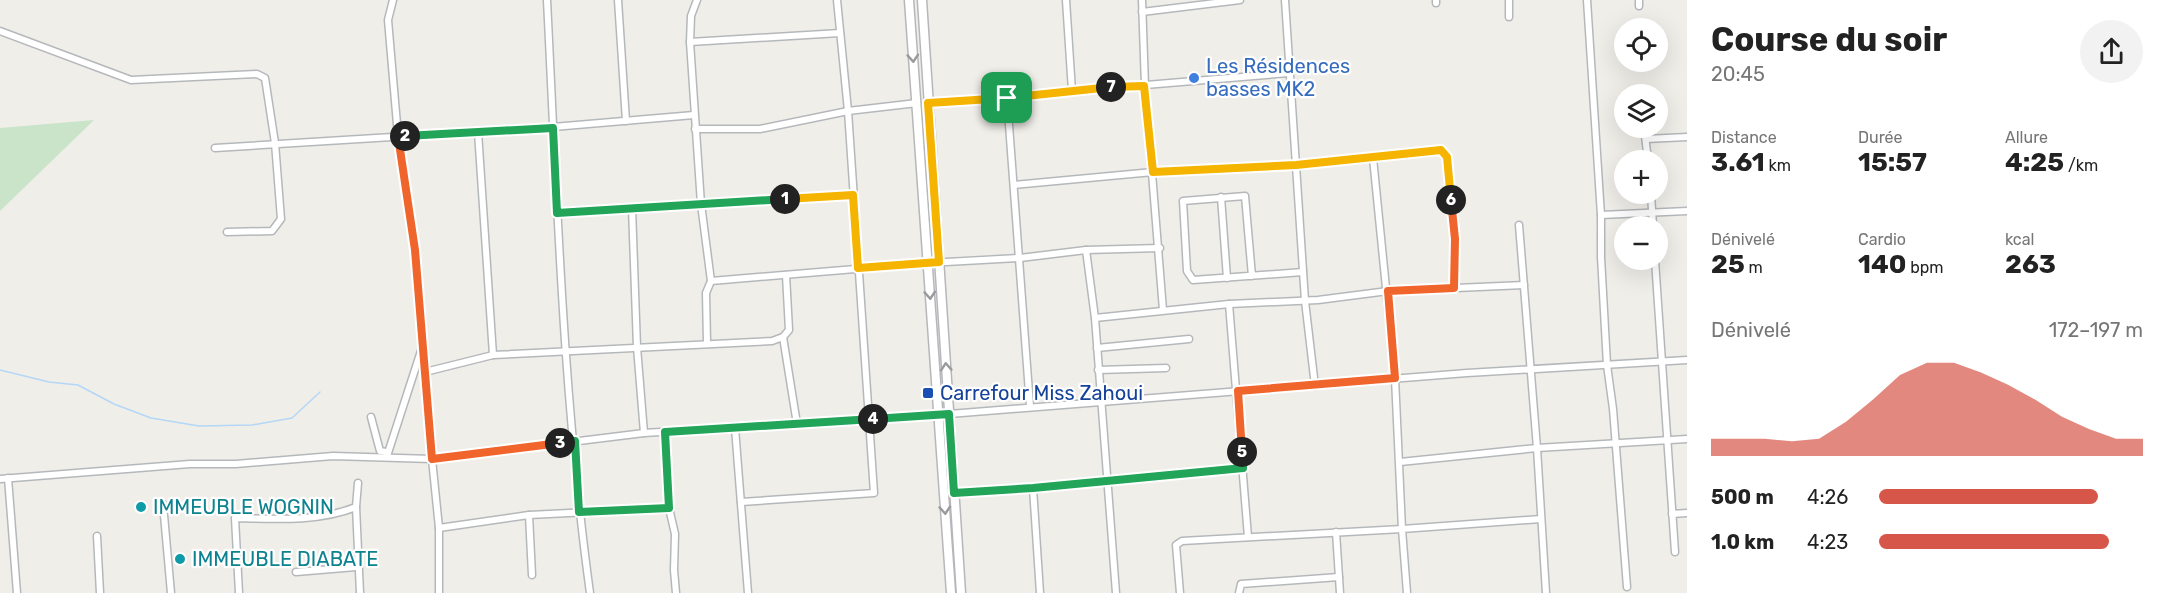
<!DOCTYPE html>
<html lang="fr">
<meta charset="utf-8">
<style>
:root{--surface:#fff;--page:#f2f2f2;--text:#222;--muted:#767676;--accent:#d65749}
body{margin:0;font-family:Rubik,sans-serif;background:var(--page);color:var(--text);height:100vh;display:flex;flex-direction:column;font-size:22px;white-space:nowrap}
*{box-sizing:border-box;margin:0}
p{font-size:20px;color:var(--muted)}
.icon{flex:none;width:33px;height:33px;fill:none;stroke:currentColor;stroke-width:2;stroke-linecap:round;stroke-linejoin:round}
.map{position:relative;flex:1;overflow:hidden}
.drawer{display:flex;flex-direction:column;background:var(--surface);width:480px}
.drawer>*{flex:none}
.buttons{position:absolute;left:1614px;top:18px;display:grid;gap:12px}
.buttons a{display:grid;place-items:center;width:54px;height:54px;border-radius:50%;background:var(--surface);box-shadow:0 6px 24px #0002;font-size:30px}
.pin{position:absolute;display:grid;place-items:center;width:51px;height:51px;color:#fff;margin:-26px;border-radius:12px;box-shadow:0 3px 9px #0006}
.km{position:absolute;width:30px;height:30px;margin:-15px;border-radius:50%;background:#222;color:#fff;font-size:16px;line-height:30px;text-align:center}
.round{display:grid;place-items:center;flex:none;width:63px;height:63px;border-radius:32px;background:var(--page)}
.overview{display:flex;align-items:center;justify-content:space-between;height:102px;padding:0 24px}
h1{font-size:33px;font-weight:700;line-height:45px}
.stats{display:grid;grid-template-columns:repeat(3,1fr);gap:9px;height:102px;padding:6px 24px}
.stats div{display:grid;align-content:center}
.stats b{font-size:26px;font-weight:700}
.stats small{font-size:16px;font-weight:400}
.stats p{font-size:16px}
.chart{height:168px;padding:12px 24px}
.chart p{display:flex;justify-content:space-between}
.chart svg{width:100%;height:108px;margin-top:6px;fill:var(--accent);opacity:.7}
ul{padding:0 24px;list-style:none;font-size:20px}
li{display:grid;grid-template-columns:96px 72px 1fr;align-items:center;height:45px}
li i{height:15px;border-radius:8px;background:var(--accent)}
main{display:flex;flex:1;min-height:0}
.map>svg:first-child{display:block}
</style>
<main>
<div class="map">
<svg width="1687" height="593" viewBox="0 0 1687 593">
<rect width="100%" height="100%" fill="#f0eee9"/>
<path fill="#c9e4c9" d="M94,120L0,211V128Z"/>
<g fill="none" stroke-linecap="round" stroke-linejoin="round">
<path stroke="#b3d7f6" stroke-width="1.5" d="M0,370L49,382L78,385L114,404L151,418L199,426L252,425L292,418L320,392"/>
<defs>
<g id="street">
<path d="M393,0L388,20L398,136L415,250L432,459L644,433L949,414L1467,373L1687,360"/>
<path d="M547,0C557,198 563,397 590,593"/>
<path d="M618,0L626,121"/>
<path d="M697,0L691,16L690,42L701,204L711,281L706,293L707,343"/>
<path d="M1066,0L1072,91"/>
<path d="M1142,0L1145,86L1163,310"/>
<path d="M1285,0L1305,301L1315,386"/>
<path d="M1436,0V3"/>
<path d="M1509,0V17"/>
<path d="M1587,0L1601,215V257L1607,365L1613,409L1627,587"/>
<path d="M1639,0V6"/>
<path d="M1142,12L1240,0"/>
<path d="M0,31L131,80L257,74L265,78L275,143L281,219L272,231L227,232"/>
<path d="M690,42L840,33"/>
<path d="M1007,98L1030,406"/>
<path d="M928,103L1289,73"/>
<path d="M1644,128L1648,160"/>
<path d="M695,129H760L848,111L917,103"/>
<path d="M478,132L493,355"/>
<path d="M1646,139L1687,137"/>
<path d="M215,148L553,127L694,115"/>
<path d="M1014,185L1153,172L1296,165L1441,151L1447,157L1455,239L1454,288"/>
<path d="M1651,194L1653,226"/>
<path d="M1221,197L1227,278"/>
<path d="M632,208L637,347L644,433"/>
<path d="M557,212L853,195"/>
<path d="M1601,215L1687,211"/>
<path d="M1086,250L1095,318L1116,593"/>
<path d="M1655,260L1675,552"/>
<path d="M1252,276L1245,196L1183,201L1187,271L1193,280L1303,272"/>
<path d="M711,281L928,263L1020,258L1086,250L1160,248"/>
<path d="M1229,304L1248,537"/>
<path d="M1095,318L1229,304L1318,300L1388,291L1524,285"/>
<path d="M783,337L797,424"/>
<path d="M1097,348L1189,339"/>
<path d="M1098,370L1166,368"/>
<path d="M425,372L493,355L772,341L783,337L789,330L786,275"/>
<path d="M371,417L380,451L386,452"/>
<path d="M735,428L748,593"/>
<path d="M665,432L669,508L675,534L674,570L676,593"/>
<path d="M387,456L422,348"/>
<path d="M1400,462L1537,448L1519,225"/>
<path d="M8,478L17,593"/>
<path d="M0,479L190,464H236L333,456L432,459L439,528V593"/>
<path d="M1033,488L1040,593"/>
<path d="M954,493L1033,488L1243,468"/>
<path d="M741,502L874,493L848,111L837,0"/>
<path d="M163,504L171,593"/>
<path d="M356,507L360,593"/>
<path d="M1672,514L1687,513"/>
<path d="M529,515L532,575"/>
<path d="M439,528L529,515L669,508"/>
<path d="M1336,532L1340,593"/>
<path d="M97,536L100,593"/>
<path d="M296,572L356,567"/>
<path d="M239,593L235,518C274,519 319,522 356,507L358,483"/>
<path d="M1180,593L1176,545L1182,541L1402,529L1395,378L1373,158"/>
<path d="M1239,593L1241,584L1339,577"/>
<path d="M1407,593L1402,529L1541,519"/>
<path d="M1546,593L1537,448L1687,439"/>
</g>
<g id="secondary">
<path d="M909,0L951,593"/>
<path d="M922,0L961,593"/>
</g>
</defs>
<use href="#street" stroke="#b5b8bb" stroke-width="9"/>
<use href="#secondary" stroke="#b5b7bb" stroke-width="11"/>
<use href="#street" stroke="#fff" stroke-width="6"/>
<use href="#secondary" stroke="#fff" stroke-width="8"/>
</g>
<defs><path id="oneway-chevron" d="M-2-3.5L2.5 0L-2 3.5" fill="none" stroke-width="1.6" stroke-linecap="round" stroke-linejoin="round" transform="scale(1.5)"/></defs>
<g stroke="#989a9c">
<use href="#oneway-chevron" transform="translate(913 58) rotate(86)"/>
<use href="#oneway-chevron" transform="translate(930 295) rotate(86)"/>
<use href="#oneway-chevron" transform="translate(946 367) rotate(-94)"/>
<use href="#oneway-chevron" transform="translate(945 510) rotate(86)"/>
</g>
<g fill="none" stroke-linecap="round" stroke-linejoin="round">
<defs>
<path id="split-1" d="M785,199L853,195L858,268L939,262L928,103L1007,98"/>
<path id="split-2" d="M405,136L553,128L557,213L785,199"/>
<path id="split-3" d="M405,136H398L415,250L432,459L560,443"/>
<path id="split-4" d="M560,443L575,441L579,512L669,508L665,432L873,419"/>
<path id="split-5" d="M873,419L949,414L954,493L1033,488L1243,468L1242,452"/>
<path id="split-6" d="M1242,452L1238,391L1395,378L1388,291L1454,288L1455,239L1451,200"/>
<path id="split-7" d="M1111,87L1144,86L1153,172L1296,165L1441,150L1447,157L1451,200"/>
<path id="split-8" d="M1007,98L1111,87"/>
</defs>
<use href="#split-1" stroke="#fff" stroke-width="12"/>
<use href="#split-2" stroke="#fff" stroke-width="12"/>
<use href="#split-3" stroke="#fff" stroke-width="12"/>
<use href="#split-4" stroke="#fff" stroke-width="12"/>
<use href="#split-5" stroke="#fff" stroke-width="12"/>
<use href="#split-6" stroke="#fff" stroke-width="12"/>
<use href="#split-7" stroke="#fff" stroke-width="12"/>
<use href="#split-8" stroke="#fff" stroke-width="12"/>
<use href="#split-1" stroke="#f5b400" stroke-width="8"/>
<use href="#split-2" stroke="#22a559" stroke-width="8"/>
<use href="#split-3" stroke="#f0652b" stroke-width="8"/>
<use href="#split-4" stroke="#22a559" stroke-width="8"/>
<use href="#split-5" stroke="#22a559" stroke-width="8"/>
<use href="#split-6" stroke="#f0652b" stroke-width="8"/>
<use href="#split-7" stroke="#f5b400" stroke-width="8"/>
<use href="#split-8" stroke="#f5b400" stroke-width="8"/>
</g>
<circle fill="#3f7fe0" stroke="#fff" stroke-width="2" cx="1194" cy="78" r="6"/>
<rect fill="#1a4fb4" stroke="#fff" stroke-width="2" x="922" y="387" width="12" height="12" rx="3"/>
<g fill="#0f9aa8" stroke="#fff" stroke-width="2">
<circle cx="141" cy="507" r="6"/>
<circle cx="180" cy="559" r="6"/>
</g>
<g text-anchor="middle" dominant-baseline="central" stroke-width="4.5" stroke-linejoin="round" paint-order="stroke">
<g font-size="20" fill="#366cbe" stroke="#fff" text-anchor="start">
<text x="1206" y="66">Les Résidences<tspan x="1206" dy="23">basses MK2</tspan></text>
</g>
<g font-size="20" fill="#164399" stroke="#fff" text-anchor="start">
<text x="940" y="393">Carrefour Miss Zahoui</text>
</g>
<g font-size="20" fill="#0d838f" stroke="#fff" text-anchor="start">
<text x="153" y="507">IMMEUBLE WOGNIN</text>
<text x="192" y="559">IMMEUBLE DIABATE</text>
</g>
</g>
</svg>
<div class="buttons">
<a><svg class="icon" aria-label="locate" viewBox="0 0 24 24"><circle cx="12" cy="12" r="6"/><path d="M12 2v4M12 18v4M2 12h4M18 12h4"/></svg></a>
<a><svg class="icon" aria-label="layers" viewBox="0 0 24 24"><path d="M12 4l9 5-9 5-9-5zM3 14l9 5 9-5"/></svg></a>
<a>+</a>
<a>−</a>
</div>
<div class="pin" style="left:1007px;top:98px;background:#1e9e55"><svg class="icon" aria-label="arrive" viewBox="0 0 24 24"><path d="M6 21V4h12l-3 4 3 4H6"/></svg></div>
<b class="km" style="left:785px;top:199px">1</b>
<b class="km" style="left:405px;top:136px">2</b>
<b class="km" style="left:560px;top:443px">3</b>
<b class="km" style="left:873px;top:419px">4</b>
<b class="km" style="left:1242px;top:452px">5</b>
<b class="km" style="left:1451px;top:200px">6</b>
<b class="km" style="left:1111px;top:87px">7</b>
</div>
<section class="drawer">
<div class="overview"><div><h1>Course du soir</h1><p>20:45</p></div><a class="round"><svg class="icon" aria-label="share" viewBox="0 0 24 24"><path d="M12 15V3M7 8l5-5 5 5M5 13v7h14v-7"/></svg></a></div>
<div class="stats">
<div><p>Distance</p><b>3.61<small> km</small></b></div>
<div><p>Durée</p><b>15:57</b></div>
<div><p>Allure</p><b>4:25<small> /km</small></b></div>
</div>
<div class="stats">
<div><p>Dénivelé</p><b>25<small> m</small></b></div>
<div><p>Cardio</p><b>140<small> bpm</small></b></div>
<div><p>kcal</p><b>263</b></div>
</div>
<div class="chart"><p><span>Dénivelé</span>172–197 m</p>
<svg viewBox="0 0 160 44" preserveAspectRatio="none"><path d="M0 44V37L10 37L20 37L30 38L40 37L50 30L60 21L70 11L80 6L90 6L100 10L110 15L120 21L130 28L140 33L150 37L160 37V44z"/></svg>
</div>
<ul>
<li><b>500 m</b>4:26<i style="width:83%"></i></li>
<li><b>1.0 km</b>4:23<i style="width:87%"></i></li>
</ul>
</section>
</main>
